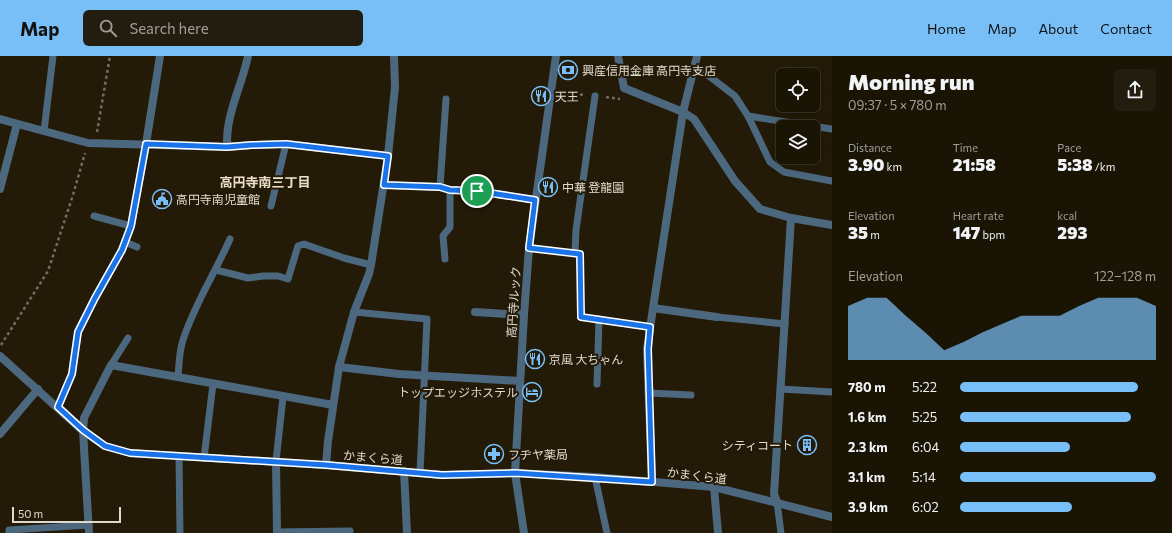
<!DOCTYPE html>
<meta charset="utf-8">
<style>
:root{--surface:#1a1405;--page:#231d0f;--text:#f1f3f6;--muted:#9f9e9a;--line:#383327;--accent:#78bff7}
body{margin:0;font-family:Commissioner,"Noto Sans JP",sans-serif;background:var(--page);color:var(--text);height:100vh;display:flex;flex-direction:column;font-size:15px;white-space:nowrap}
*{box-sizing:border-box;margin:0}
p{font-size:13px;color:var(--muted)}
.icon{flex:none;width:22px;height:22px;fill:none;stroke:currentColor;stroke-width:2;stroke-linecap:round;stroke-linejoin:round}
.map{position:relative;flex:1;overflow:hidden}
.details{display:flex;flex-direction:column;background:var(--surface);width:340px}
.details>*{flex:none}
.tools{position:absolute;left:776px;top:12px;display:grid;gap:8px}
.tools a{display:grid;place-items:center;width:44px;height:44px;border-radius:6px;background:var(--surface);box-shadow:0 4px 16px #0002,0 0 0 1px var(--line);font-size:20px}
.scale{position:absolute;left:12px;bottom:10px;width:109px;box-sizing:border-box;padding-left:4px;border:2px solid #e0d9ce;border-top:0;font-size:11px;line-height:14px;white-space:nowrap;color:#e0d9ce;-webkit-text-stroke:3px #231a07;paint-order:stroke}
.pin{position:absolute;display:grid;place-items:center;width:34px;height:34px;color:#fff;margin:-17px;border:2px solid #fff;border-radius:50%;box-shadow:0 1px 4px #0007}
.round{display:grid;place-items:center;flex:none;width:42px;height:42px;border-radius:6px;background:var(--page)}
.head{display:flex;align-items:center;justify-content:space-between;height:68px;padding:0 16px}
h1{font-size:22px;font-weight:800;line-height:30px}
.stats{display:grid;grid-template-columns:repeat(3,1fr);gap:6px;height:68px;padding:4px 16px}
.stats div{display:grid;align-content:center}
.stats b{font-size:17px;font-weight:800}
.stats small{font-size:11px;font-weight:400}
.stats p{font-size:11px}
.chart{height:112px;padding:8px 16px}
.chart p{display:flex;justify-content:space-between}
.chart svg{width:100%;height:72px;margin-top:4px;fill:var(--accent);opacity:.7}
ul{padding:0 16px;list-style:none;font-size:13px}
li{display:grid;grid-template-columns:64px 48px 1fr;align-items:center;height:30px}
li i{height:10px;border-radius:5px;background:var(--accent)}
header{display:flex;align-items:center;gap:24px;box-sizing:border-box;height:56px;padding:0 20px;background:var(--accent);color:#111}
header strong{font-size:19px}
nav{display:flex;gap:22px;margin-inline-start:auto;font-size:14px}
.search{width:280px;height:36px;background:var(--page);display:flex;align-items:center;gap:10px;box-sizing:border-box;padding:0 14px;border-radius:6px;color:var(--muted);font-size:15px}
main{display:flex;flex:1;min-height:0}
.map>svg:first-child{display:block}
</style>
<header>
<strong>Map</strong>
<div class="search"><svg class="icon" aria-label="search" viewBox="0 0 24 24"><circle cx="10" cy="10" r="6"/><path d="M15 15l6 6"/></svg>Search here</div>
<nav><a>Home</a><a>Map</a><a>About</a><a>Contact</a></nav>
</header>
<main>
<div class="map">
<svg width="832" height="477" viewBox="0 0 832 477">
<rect width="100%" height="100%" fill="#231a07"/>
<g fill="none" stroke-linecap="round" stroke-linejoin="round">
<g stroke="#756d5d" stroke-width="2.5" stroke-dasharray="3 3" stroke-linecap="butt">
<path d="M562,37L585,39"/>
<path d="M606,41L620,43"/>
<path d="M97,76L110,0"/>
<path d="M539,193L566,196"/>
<path d="M1,289L48,215L73,139L85,97"/>
</g>
<g stroke="#4c687e" stroke-width="7">
<path d="M696,10L735,40L748,60L770,106L784,116L832,125"/>
<path d="M595,40L576,174L575,196L580,198L581,261L650,271"/>
<path d="M748,60L832,73"/>
<path d="M44,75L53,0"/>
<path d="M440,131L446,43"/>
<path d="M271,150L286,88"/>
<path d="M94,160L131,170"/>
<path d="M125,186L137,191"/>
<path d="M445,203L443,180L450,171V134"/>
<path d="M216,214L248,222L263,220H278L288,223L298,190L304,188L344,202L371,209"/>
<path d="M354,256L427,263L420,417"/>
<path d="M717,261L785,268"/>
<path d="M111,309L128,282"/>
<path d="M178,321C179,309 179,296 183,284C194,249 215,217 230,183"/>
<path d="M597,328L599,263"/>
<path d="M781,333L832,336"/>
<path d="M649,337L691,339"/>
<path d="M179,400L180,477"/>
<path d="M204,402L213,328"/>
<path d="M276,405L283,341"/>
<path d="M595,421L607,477"/>
<path d="M777,446L781,477"/>
<path d="M277,476L350,475"/>
<path d="M9,477V474L89,469"/>
</g>
<g stroke="#4c687e" stroke-width="8">
<path d="M618,0L624,32L683,56L694,63L735,125L760,153L791,162L832,169"/>
<path d="M0,63L88,87L227,91L252,89L286,88L388,100"/>
<path d="M227,91C227,85 227,78 228,72C231,48 243,25 248,0"/>
<path d="M384,129L440,131L450,134L477,135L535,144"/>
<path d="M0,133L17,68"/>
<path d="M653,252L717,261"/>
<path d="M475,256L524,259"/>
<path d="M0,300L83,375L105,390L130,397L326,409L442,419L515,417L595,421L714,431L832,461"/>
<path d="M339,311L399,318L520,325"/>
<path d="M58,351L72,318L78,275L95,242L122,194L131,170L146,88L160,0"/>
<path d="M0,378L38,333"/>
<path d="M276,405L277,477"/>
<path d="M326,409L328,385L339,311L354,256L369,218L371,209L388,100L395,31L394,0"/>
<path d="M404,415L407,477"/>
<path d="M652,426L647,293L653,252L683,56L697,0"/>
<path d="M714,431L718,477"/>
<path d="M777,446L774,438L791,162"/>
<path d="M89,477L83,375L84,362L111,309L333,349"/>
<path d="M524,477L515,417L524,259L529,192L556,0"/>
</g>
</g>
<g fill="none" stroke-linecap="round" stroke-linejoin="round">
<defs>
<path id="route" d="M146,88L227,91L252,89L286,88L388,100L384,129L440,131L450,134L477,135L535,144L529,192L580,198L581,261L650,271L648,293L652,426L515,417L442,419L326,409L130,397L105,390L83,374L58,351L72,318L78,276L95,242L122,194L131,170Z"/>
</defs>
<use href="#route" stroke="#fff" stroke-width="8"/>
<use href="#route" stroke="#1a73e8" stroke-width="5"/>
</g>
<defs>
<symbol id="bank-ring" viewBox="-11 -11 22 22"><circle r="9.5" fill="#231a07" stroke="#78bff7" stroke-width="1.5"/><path d="M-6-4H6V4H-6ZM0-2.3a2.3 2.3 0 1 0 0 4.6a2.3 2.3 0 1 0 0-4.6Z" fill="#78bff7"/></symbol>
<symbol id="restaurant-ring" viewBox="-11 -11 22 22"><circle r="9.5" fill="#231a07" stroke="#78bff7" stroke-width="1.5"/><path d="M-5-6h1v4h1v-4h1v4h1v-4h1v5L-1.5 .5V6h-2V.5L-5-1ZM5-6V6H3V1.5H1.5Q1.5-4 5-6Z" fill="#78bff7"/></symbol>
<symbol id="civic-ring" viewBox="-11 -11 22 22"><circle r="9.5" fill="#231a07" stroke="#78bff7" stroke-width="1.5"/><path d="M-.6-6.5H3V-4.5H.6V-3L4-1V1h2V6H-6V1h2V-1L-.6-3ZM-1.2 2.5V6h2.4V2.5Z" fill="#78bff7"/></symbol>
<symbol id="hotel-ring" viewBox="-11 -11 22 22"><circle r="9.5" fill="#231a07" stroke="#78bff7" stroke-width="1.5"/><path d="M-6-4.5h1.5V1H6V5H4.5V3h-9V5H-6ZM-4 0a1.8 1.8 0 1 1 3.6 0ZM.5 0V-2.5h3Q6-2.5 6 0Z" fill="#78bff7"/></symbol>
<symbol id="building-ring" viewBox="-11 -11 22 22"><circle r="9.5" fill="#231a07" stroke="#78bff7" stroke-width="1.5"/><path d="M-4-6H4V6H1V3H-1V6H-4ZM-2.5-4.3h1.7v1.8h-1.7ZM.8-4.3h1.7v1.8H.8ZM-2.5-1h1.7V.8h-1.7ZM.8-1h1.7V.8H.8Z" fill="#78bff7"/></symbol>
<symbol id="pharmacy-ring" viewBox="-11 -11 22 22"><circle r="9.5" fill="#231a07" stroke="#78bff7" stroke-width="1.5"/><path d="M-2-6h4v4h4v4h-4v4h-4v-4h-4v-4h4Z" fill="#78bff7"/></symbol>
</defs>
<g fill-rule="evenodd">
<use href="#bank-ring" x="557" y="3" width="22" height="22"/>
<use href="#restaurant-ring" x="530" y="29" width="22" height="22"/>
<use href="#restaurant-ring" x="537" y="120" width="22" height="22"/>
<use href="#civic-ring" x="151" y="132" width="22" height="22"/>
<use href="#restaurant-ring" x="524" y="292" width="22" height="22"/>
<use href="#hotel-ring" x="521" y="325" width="22" height="22"/>
<use href="#building-ring" x="796" y="378" width="22" height="22"/>
<use href="#pharmacy-ring" x="483" y="387" width="22" height="22"/>
</g>
<g text-anchor="middle" dominant-baseline="central" stroke-width="4" stroke-linejoin="round" paint-order="stroke">
<g font-size="12" fill="#e0d9ce" stroke="#231a07" text-anchor="start">
<text x="582" y="14">興産信用金庫 高円寺支店</text>
<text x="555" y="40">天王</text>
<text x="562" y="131">中華 登龍園</text>
<text x="176" y="143">高円寺南児童館</text>
<text x="549" y="303">京風 大ちゃん</text>
<text x="518" y="336" text-anchor="end">トップエッジホステル</text>
<text x="793" y="389" text-anchor="end">シティコート</text>
<text x="508" y="398">フヂヤ薬局</text>
</g>
<g font-size="12" fill="#e0d9ce" stroke="#231a07">
<text transform="translate(513 246) rotate(-86)">高円寺ルック</text>
<text transform="translate(373 401) rotate(5)">かまくら道</text>
<text transform="translate(697 419) rotate(7)">かまくら道</text>
</g>
<g font-size="13" font-weight="bold" fill="#ede0c8" stroke="#231a07">
<text x="265" y="126">高円寺南三丁目</text>
</g>
</g>
</svg>
<div class="tools">
<a><svg class="icon" aria-label="locate" viewBox="0 0 24 24"><circle cx="12" cy="12" r="6"/><path d="M12 2v4M12 18v4M2 12h4M18 12h4"/></svg></a>
<a><svg class="icon" aria-label="layers" viewBox="0 0 24 24"><path d="M12 4l9 5-9 5-9-5zM3 14l9 5 9-5"/></svg></a>
</div>
<div class="scale">50 m</div>
<div class="pin" style="left:477px;top:135px;background:#1e9e55"><svg class="icon" aria-label="arrive" viewBox="0 0 24 24"><path d="M6 21V4h12l-3 4 3 4H6"/></svg></div>
</div>
<section class="details">
<div class="head"><div><h1>Morning run</h1><p>09:37 · 5 × 780 m</p></div><a class="round"><svg class="icon" aria-label="share" viewBox="0 0 24 24"><path d="M12 15V3M7 8l5-5 5 5M5 13v7h14v-7"/></svg></a></div>
<div class="stats">
<div><p>Distance</p><b>3.90<small> km</small></b></div>
<div><p>Time</p><b>21:58</b></div>
<div><p>Pace</p><b>5:38<small> /km</small></b></div>
</div>
<div class="stats">
<div><p>Elevation</p><b>35<small> m</small></b></div>
<div><p>Heart rate</p><b>147<small> bpm</small></b></div>
<div><p>kcal</p><b>293</b></div>
</div>
<div class="chart"><p><span>Elevation</span>122–128 m</p>
<svg viewBox="0 0 160 44" preserveAspectRatio="none"><path d="M0 44V11L10 6L20 6L30 17L40 27L50 38L60 33L70 27L80 22L90 17L100 17L110 17L120 11L130 6L140 6L150 6L160 11V44z"/></svg>
</div>
<ul>
<li><b>780 m</b>5:22<i style="width:91%"></i></li>
<li><b>1.6 km</b>5:25<i style="width:87%"></i></li>
<li><b>2.3 km</b>6:04<i style="width:56%"></i></li>
<li><b>3.1 km</b>5:14<i style="width:100%"></i></li>
<li><b>3.9 km</b>6:02<i style="width:57%"></i></li>
</ul>
</section>
</main>
